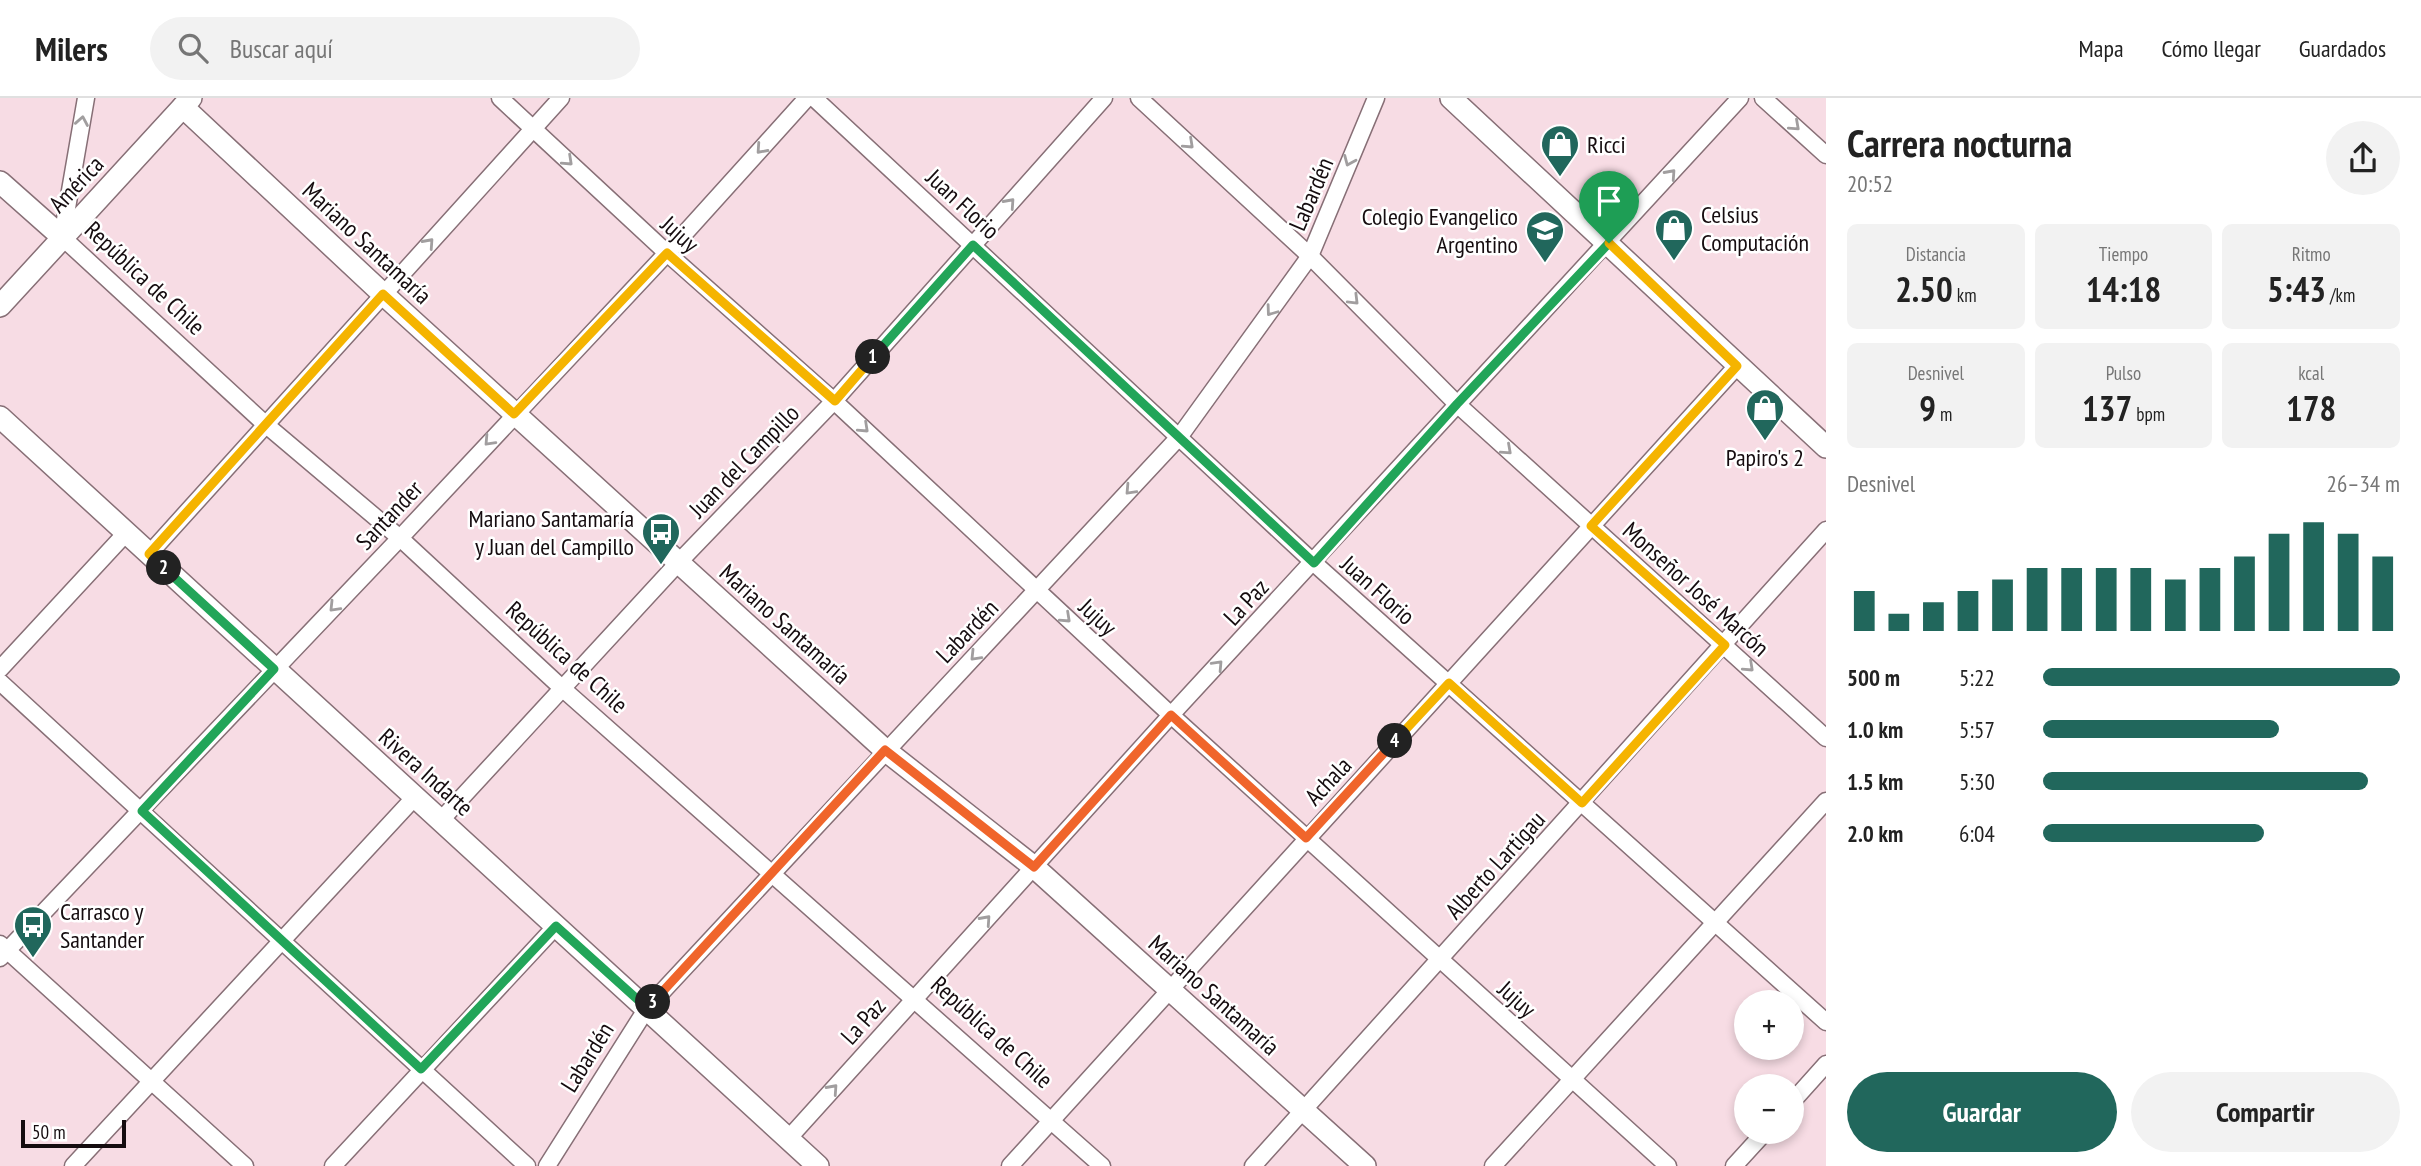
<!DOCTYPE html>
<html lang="es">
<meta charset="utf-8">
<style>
:root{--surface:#fff;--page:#f2f2f2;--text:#222;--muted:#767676;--line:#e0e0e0;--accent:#21675c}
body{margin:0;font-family:"PT Sans Narrow",sans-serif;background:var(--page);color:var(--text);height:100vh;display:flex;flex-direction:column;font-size:26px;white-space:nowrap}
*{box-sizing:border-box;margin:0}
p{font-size:23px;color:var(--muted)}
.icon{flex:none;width:38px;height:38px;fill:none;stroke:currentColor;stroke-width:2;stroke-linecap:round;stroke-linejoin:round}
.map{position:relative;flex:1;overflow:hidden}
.drawer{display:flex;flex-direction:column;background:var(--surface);width:595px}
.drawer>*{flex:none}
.controls{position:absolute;left:1734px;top:892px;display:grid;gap:14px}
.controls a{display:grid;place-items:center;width:70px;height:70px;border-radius:50%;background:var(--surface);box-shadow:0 4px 10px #0003;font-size:35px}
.scale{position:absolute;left:21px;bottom:18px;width:105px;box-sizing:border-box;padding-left:7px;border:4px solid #150c0f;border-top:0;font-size:19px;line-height:24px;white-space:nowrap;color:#150c0f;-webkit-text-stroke:5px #fff;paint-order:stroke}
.pin{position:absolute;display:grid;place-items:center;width:60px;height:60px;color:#fff;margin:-72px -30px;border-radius:50% 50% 50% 0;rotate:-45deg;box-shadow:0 0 7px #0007}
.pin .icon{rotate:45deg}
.km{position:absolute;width:35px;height:35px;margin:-18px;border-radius:50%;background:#222;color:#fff;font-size:19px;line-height:35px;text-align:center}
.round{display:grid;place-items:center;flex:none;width:74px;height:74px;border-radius:37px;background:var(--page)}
.head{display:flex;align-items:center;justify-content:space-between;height:119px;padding:0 21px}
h1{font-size:38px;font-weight:600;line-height:52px}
.stats{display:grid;grid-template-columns:repeat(3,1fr);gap:10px;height:119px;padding:7px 21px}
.stats div{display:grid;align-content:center;border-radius:10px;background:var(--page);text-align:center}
.stats b{font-size:35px;font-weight:600}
.stats small{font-size:19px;font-weight:400}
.stats p{font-size:19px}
.chart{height:196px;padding:14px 21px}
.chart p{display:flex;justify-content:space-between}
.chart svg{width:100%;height:126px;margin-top:7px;stroke:var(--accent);stroke-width:6}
.button{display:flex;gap:14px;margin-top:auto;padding:14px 21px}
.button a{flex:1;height:80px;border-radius:42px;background:var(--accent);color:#fff;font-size:28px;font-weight:600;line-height:80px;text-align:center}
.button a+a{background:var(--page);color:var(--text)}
ul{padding:0 21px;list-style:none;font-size:23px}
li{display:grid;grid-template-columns:112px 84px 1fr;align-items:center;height:52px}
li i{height:18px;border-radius:9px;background:var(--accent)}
header{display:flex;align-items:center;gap:42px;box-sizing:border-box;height:98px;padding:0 35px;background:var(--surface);border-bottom:2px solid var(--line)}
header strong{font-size:33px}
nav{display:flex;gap:38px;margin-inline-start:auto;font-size:24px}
.search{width:490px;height:63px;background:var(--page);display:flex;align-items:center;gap:18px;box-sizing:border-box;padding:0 24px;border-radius:38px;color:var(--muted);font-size:26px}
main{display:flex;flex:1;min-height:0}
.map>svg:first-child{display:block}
</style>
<header>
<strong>Milers</strong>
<div class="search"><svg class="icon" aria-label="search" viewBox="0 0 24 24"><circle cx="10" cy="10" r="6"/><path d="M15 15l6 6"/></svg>Buscar aquí</div>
<nav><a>Mapa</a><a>Cómo llegar</a><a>Guardados</a></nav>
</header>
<main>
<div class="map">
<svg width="1826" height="1068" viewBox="0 0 1826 1068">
<rect width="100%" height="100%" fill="#f7dce4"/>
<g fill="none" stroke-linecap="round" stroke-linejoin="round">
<defs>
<g id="minor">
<path d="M86,0L62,139L265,326L400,440L563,591L1102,1068"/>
<path d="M500,0L667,155L834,303L1171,617L1668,1068"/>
<path d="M814,0L1314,465L1826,924"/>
<path d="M1139,0L1310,158L1457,306L1826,640"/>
<path d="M1763,0L1826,57"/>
<path d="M149,456L561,0"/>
<path d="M0,571L126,435"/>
<path d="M0,584L527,1068"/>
<path d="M441,722L678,465L834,303L1104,0"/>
<path d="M0,846L245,1068"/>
<path d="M0,860L400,440L667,155L807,0"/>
<path d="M1792,1004L1826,966"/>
<path d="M788,1041L1171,617L1740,0"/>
<path d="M73,1068L414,700"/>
<path d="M333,1068L556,828"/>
<path d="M547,1068L647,910L1180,338L1310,158L1376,0"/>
<path d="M1010,1068L1737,268"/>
<path d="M1253,1068L1826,432"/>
<path d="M1493,1068L1826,703"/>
<path d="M1734,1068L1765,1034"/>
</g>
<g id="tertiary">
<path d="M1451,0L1826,349"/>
<path d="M183,9L383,196L885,652L1034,769L1365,1068"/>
<path d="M0,84L62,139"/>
<path d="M0,208L191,0"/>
<path d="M0,319L818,1068"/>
</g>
</defs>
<use href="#minor" stroke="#876f76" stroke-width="19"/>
<use href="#tertiary" stroke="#876f76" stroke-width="24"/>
<use href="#minor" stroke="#fff" stroke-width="16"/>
<use href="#tertiary" stroke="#fff" stroke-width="21"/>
</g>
<defs><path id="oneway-chevron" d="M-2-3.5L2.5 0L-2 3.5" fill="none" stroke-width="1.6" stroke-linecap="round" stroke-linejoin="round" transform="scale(1.75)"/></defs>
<g stroke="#a19e9f">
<use href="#oneway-chevron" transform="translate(82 23) rotate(-80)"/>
<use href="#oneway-chevron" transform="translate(1795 28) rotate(42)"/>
<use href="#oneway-chevron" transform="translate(1189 46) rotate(43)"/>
<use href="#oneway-chevron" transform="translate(761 51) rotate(132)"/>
<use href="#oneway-chevron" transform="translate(568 63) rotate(43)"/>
<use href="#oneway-chevron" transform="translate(1349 63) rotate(113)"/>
<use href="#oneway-chevron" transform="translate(1671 76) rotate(-48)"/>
<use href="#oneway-chevron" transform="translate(1010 105) rotate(-48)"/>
<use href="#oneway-chevron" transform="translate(429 145) rotate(-48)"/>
<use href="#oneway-chevron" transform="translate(1354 202) rotate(45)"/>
<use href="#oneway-chevron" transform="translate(1271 213) rotate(126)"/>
<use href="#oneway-chevron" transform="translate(864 330) rotate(43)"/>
<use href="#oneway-chevron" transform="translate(489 343) rotate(133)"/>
<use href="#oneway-chevron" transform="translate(1507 352) rotate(42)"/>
<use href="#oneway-chevron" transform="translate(1130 392) rotate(133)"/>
<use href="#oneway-chevron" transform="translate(334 509) rotate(134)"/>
<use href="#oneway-chevron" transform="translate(1066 520) rotate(43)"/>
<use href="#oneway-chevron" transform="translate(975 558) rotate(134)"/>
<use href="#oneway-chevron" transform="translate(1218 567) rotate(-47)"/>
<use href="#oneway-chevron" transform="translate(1749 569) rotate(43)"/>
<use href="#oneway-chevron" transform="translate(986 822) rotate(-48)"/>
<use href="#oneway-chevron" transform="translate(833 991) rotate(-48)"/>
</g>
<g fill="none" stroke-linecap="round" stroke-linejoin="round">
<defs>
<path id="split-1" d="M873,259L973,147L1314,465L1457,306L1609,145"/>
<path id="split-2" d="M164,470L149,456L383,196L514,316L667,155L835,303L873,259"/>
<path id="split-3" d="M164,470L274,571L142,713L421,971L556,828L647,910L653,904"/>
<path id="split-4" d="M653,904L885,652L1034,769L1171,617L1306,740L1395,643"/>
<path id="split-5" d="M1395,643L1449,585L1582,705L1725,547L1591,428L1737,268L1609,145"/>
</defs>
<use href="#split-1" stroke="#fff" stroke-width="14"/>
<use href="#split-2" stroke="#fff" stroke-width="14"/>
<use href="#split-3" stroke="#fff" stroke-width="14"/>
<use href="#split-4" stroke="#fff" stroke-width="14"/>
<use href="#split-5" stroke="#fff" stroke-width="14"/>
<use href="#split-1" stroke="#22a559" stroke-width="9"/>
<use href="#split-2" stroke="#f5b400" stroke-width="9"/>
<use href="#split-3" stroke="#22a559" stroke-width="9"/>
<use href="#split-4" stroke="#f0652b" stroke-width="9"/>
<use href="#split-5" stroke="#f5b400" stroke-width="9"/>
</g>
<defs>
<symbol id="shop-pin" viewBox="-11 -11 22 30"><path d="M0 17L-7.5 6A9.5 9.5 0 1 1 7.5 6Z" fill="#21675c" stroke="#fff"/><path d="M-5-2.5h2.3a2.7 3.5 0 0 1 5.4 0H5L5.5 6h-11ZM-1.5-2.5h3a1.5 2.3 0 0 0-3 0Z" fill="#fff"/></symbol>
<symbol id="school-pin" viewBox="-11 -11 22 30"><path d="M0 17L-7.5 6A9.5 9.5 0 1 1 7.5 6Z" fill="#21675c" stroke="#fff"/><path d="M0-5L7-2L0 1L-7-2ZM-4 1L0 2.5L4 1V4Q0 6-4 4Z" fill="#fff"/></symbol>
<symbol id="bus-pin" viewBox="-11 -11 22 30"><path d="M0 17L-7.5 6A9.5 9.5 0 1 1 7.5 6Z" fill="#21675c" stroke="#fff"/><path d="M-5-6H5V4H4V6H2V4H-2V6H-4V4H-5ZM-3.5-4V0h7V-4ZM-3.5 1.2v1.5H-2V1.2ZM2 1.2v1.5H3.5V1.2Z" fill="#fff"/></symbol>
</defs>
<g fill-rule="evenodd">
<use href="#shop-pin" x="1538" y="24" width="44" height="60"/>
<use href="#shop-pin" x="1652" y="108" width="44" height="60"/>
<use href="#school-pin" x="1523" y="110" width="44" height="60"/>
<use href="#shop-pin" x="1743" y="288" width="44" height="60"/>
<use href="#bus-pin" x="639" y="412" width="44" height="60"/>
<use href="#bus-pin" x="11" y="805" width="44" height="60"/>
</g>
<g text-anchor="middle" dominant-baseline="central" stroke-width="5" stroke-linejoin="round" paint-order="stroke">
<g font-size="24" fill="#150c0f" stroke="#fff" text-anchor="start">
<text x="1587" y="46">Ricci</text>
<text x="1701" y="116">Celsius<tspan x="1701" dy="28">Computación</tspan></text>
<text x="1518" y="118" text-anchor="end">Colegio Evangelico<tspan x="1518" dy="28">Argentino</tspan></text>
<text x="1765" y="359" text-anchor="middle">Papiro's 2</text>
<text x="634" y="420" text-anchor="end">Mariano Santamaría<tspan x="634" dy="28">y Juan del Campillo</tspan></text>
<text x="60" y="813">Carrasco y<tspan x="60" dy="28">Santander</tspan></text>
</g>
<g font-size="24" fill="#150c0f" stroke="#fff">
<text transform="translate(76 86) rotate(-47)">América</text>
<text transform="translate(1311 96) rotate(-67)">Labardén</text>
<text transform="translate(963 106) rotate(43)">Juan Florio</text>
<text transform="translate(680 136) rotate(42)">Jujuy</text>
<text transform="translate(367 145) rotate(43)">Mariano Santamaría</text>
<text transform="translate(145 180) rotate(43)">República de Chile</text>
<text transform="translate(744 363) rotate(-46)">Juan del Campillo</text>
<text transform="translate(389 417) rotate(-47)">Santander</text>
<text transform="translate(1696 491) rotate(42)">Monseñor José Marcón</text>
<text transform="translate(1378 492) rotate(42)">Juan Florio</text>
<text transform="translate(1246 504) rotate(-47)">La Paz</text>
<text transform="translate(1098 519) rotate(43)">Jujuy</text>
<text transform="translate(785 526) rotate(42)">Mariano Santamaría</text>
<text transform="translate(967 533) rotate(-46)">Labardén</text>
<text transform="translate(567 559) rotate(42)">República de Chile</text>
<text transform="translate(426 674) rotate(42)">Rivera Indarte</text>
<text transform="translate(1328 683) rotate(-47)">Achala</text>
<text transform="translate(1495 767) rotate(-48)">Alberto Lartigau</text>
<text transform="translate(1214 897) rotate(42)">Mariano Santamaría</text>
<text transform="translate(1517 901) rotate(42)">Jujuy</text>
<text transform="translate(863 923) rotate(-48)">La Paz</text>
<text transform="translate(992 934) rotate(42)">República de Chile</text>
<text transform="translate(587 959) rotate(-58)">Labardén</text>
</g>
</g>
</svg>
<div class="controls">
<a>+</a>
<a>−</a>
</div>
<div class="scale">50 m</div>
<div class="pin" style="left:1609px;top:145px;background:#1e9e55"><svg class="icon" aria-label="arrive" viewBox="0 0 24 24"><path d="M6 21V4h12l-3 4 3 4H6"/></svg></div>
<b class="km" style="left:873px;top:259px">1</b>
<b class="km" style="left:164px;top:470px">2</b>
<b class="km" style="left:653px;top:904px">3</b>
<b class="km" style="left:1395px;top:643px">4</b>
</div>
<section class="drawer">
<div class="head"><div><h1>Carrera nocturna</h1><p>20:52</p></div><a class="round"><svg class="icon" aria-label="share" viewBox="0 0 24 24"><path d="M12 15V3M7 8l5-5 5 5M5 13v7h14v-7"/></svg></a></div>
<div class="stats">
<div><p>Distancia</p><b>2.50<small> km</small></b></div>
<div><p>Tiempo</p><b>14:18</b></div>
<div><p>Ritmo</p><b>5:43<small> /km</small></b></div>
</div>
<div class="stats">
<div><p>Desnivel</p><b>9<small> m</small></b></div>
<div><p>Pulso</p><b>137<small> bpm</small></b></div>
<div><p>kcal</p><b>178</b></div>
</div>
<div class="chart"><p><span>Desnivel</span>26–34 m</p>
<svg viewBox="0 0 160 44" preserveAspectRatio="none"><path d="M5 44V30M15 44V38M25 44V34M35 44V30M45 44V26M55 44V22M65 44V22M75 44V22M85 44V22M95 44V26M105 44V22M115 44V18M125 44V10M135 44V6M145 44V10M155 44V18"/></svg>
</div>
<ul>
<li><b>500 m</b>5:22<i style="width:100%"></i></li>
<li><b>1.0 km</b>5:57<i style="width:66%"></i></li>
<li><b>1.5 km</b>5:30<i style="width:91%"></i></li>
<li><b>2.0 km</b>6:04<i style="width:62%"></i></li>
</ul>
<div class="button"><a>Guardar</a><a>Compartir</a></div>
</section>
</main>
